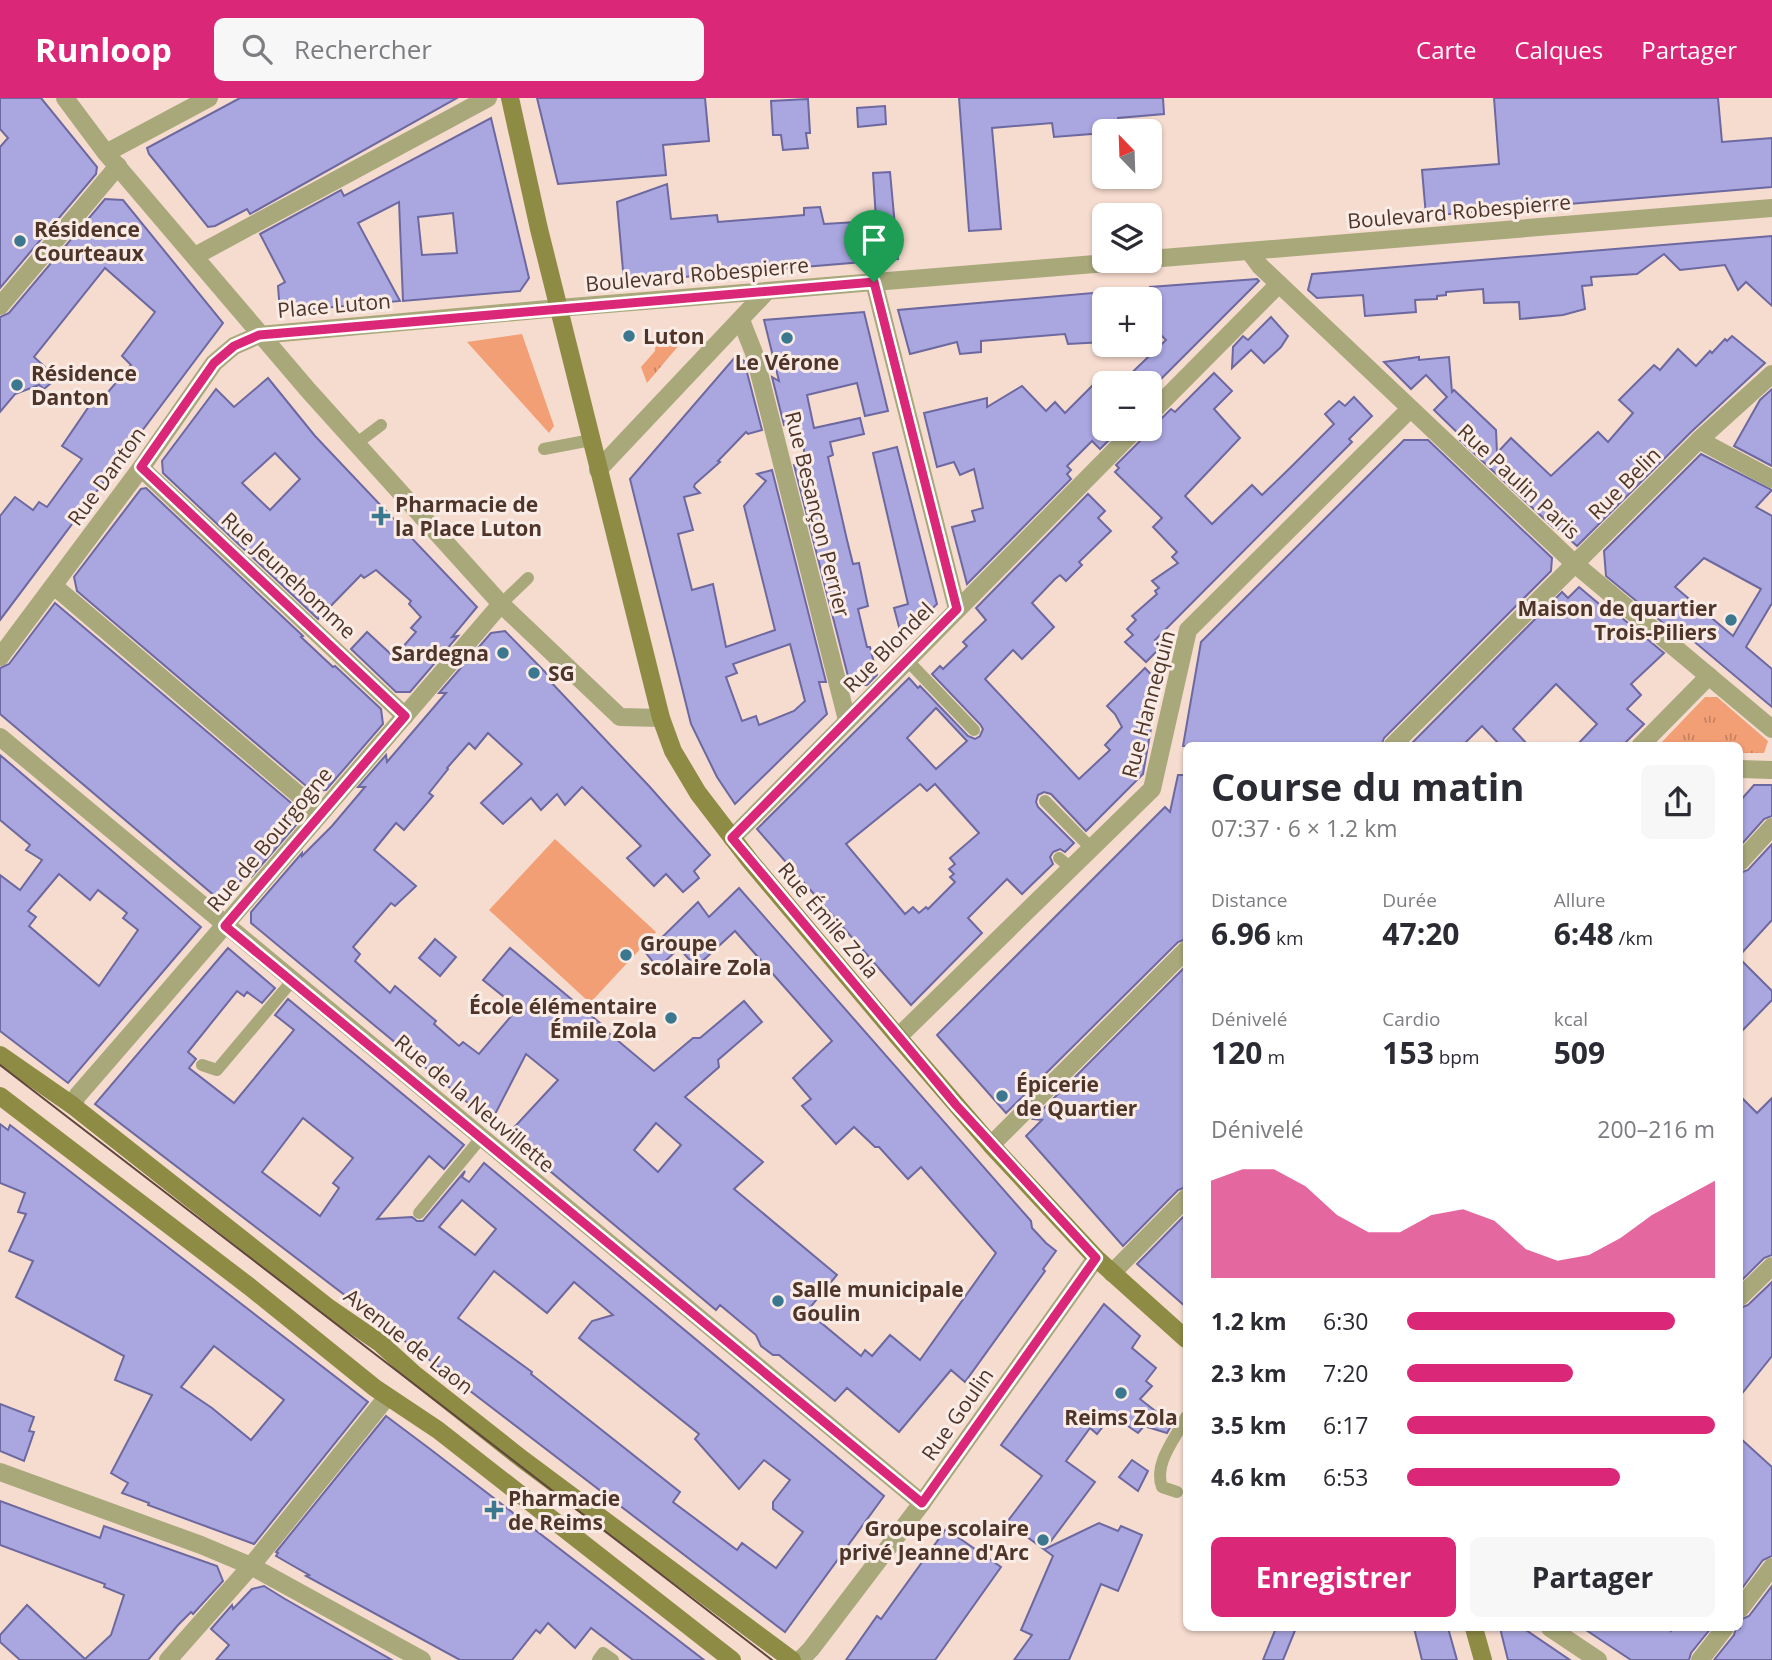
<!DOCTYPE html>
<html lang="fr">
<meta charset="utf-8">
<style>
:root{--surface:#fff;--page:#f7f7f7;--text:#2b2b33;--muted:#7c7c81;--accent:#db2777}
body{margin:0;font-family:"Open Sans",sans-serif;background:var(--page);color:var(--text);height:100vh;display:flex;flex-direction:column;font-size:26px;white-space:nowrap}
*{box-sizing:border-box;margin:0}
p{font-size:23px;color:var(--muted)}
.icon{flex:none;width:38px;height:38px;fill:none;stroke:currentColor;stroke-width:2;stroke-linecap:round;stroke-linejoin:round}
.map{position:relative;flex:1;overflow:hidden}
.details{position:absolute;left:1183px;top:644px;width:560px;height:889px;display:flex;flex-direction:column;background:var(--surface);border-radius:10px;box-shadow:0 2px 5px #0004}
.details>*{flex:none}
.needle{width:46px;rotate:337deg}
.tools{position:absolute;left:1092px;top:21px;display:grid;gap:14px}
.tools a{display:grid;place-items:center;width:70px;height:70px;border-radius:10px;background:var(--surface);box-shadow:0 2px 5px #0004;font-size:35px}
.pin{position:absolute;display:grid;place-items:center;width:60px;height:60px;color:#fff;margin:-72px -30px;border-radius:50% 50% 50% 0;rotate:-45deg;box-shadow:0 0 7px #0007}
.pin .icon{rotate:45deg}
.round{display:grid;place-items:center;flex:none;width:74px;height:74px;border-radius:10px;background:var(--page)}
.headline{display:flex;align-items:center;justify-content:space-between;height:119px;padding:0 28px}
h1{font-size:38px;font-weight:700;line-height:52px}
.figures{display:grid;grid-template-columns:repeat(3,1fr);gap:10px;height:119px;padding:7px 28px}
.figures div{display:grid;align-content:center}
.figures b{font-size:30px;font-weight:700}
.figures small{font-size:19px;font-weight:400}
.figures p{font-size:19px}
.chart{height:196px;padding:14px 28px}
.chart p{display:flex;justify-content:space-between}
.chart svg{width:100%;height:126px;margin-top:7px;fill:var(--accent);opacity:.7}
.primary-button{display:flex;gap:14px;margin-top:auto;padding:14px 28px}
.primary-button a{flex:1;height:80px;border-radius:10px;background:var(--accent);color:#fff;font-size:28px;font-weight:700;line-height:80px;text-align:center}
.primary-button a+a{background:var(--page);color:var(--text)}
ul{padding:0 28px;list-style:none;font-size:23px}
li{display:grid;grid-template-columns:112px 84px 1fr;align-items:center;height:52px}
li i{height:18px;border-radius:9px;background:var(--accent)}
header{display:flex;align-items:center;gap:42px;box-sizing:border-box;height:98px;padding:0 35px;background:var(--accent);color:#fff}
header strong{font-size:33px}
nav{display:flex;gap:38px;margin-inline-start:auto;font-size:24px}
.search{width:490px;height:63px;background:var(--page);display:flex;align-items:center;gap:18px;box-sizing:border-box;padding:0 24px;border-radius:10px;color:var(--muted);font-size:26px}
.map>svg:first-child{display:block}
</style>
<header>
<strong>Runloop</strong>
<div class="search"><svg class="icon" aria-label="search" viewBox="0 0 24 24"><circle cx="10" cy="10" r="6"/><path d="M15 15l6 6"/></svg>Rechercher</div>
<nav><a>Carte</a><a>Calques</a><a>Partager</a></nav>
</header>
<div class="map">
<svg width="1772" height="1562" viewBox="0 0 1772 1562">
<defs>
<pattern id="park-tufts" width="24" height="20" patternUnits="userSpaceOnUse" patternTransform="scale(1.75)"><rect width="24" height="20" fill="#f29f75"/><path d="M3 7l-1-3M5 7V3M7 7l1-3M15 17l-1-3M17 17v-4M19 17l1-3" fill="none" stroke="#c68260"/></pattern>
</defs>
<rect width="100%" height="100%" fill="#f6dccf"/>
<g fill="#f29f75">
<path d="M522,236L554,328L549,335L467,244Z"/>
<path d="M555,741L656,834L590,905L489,812Z"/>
</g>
<g fill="url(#park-tufts)">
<path d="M679,239L680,246L647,285L641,269L655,253L656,242Z"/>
<path d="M1705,599H1717L1768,643L1764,655H1740V648L1659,647Z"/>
</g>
<g fill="#a9a6e0" stroke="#6d689f" stroke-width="2" fill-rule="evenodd">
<path d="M0,0H41L97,69L96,76L0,190V49L8,40L0,31Z"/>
<path d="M240,0H457L250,116L247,111L215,128L208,129L149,56L147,50Z"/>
<path d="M537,0H705L709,43L663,47L666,77L558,86Z"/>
<path d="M959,0H1163L1164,16L1118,20L1119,33H1104V35L1054,39L1052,25L992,30L1001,131L969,133Z"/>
<path d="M1494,0H1718L1722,44L1772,40V89L1426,118L1422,72L1499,66Z"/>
<path d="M808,1L810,35H806L808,50L783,52L781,37H773L771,3Z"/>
<path d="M885,8L886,26L858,29L857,10Z"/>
<path d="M491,20L529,180L520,193L403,203L399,104L358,125L400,203L280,214L278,188L285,184L260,136L341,92L344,98ZM453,115L457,155L422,157L418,119Z"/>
<path d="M890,74L898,161L624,184L617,104L667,86L671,121L717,117L718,124L804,117V110L820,109L824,126L857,124V122L876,121L873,75Z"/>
<path d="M105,101L123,102L223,225L0,522V418L15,399L33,412L39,404L47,409L82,361L62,348L94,301L98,306L131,267L122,258L155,214L105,170L34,259L57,280L44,291L39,287L15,296L0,314V219L9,215Z"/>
<path d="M1772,138V208L1746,184L1738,192L1725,167L1680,172L1664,156L1637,176L1591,179L1592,187L1582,188L1585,211L1563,217L1520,221L1519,204L1484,205L1483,191L1446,194V197L1437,198V201L1415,202L1416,214L1365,218L1363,197L1317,200L1308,192L1312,176Z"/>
<path d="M1257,181L1259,183L1157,285H1121L1166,242L1150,226V189Z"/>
<path d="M1104,194V244L1068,246L1065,236L981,243V254L960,256L957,244L910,256L898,212Z"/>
<path d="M864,214L888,313L865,318L857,285L807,297L814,330L860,320L864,336L830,344L833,357L828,359L847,442L853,466L859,465L868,508L858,511L867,549H870L877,577L867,587L850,586L794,367L805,364L803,340L796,324L784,327L772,279L779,283L764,222Z"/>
<path d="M1271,219L1288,238L1281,249L1264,265L1251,252L1232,270L1233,249L1243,238L1248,242Z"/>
<path d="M1732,238L1765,265L1691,334L1577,448L1553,426V429L1461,343H1466L1434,312L1447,299L1426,277L1411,291L1384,264L1419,259V262L1449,259L1452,294L1454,292L1496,332L1497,355L1511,340L1551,378L1598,334L1608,344L1633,315L1619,302L1654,267L1660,272L1678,251L1696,268L1710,253L1712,255L1725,241L1727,243Z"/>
<path d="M736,258L744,263L762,332L748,336L746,334L718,363L720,364L695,386L694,389L700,395L684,399L693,432L678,436L692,492L713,486L726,549L775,532L744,408L766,383L757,376L772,372L826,584H819L827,616L735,706L717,679L691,626L630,381ZM790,546L805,603L794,613L759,627L756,618L742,623L726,579L737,575L733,566Z"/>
<path d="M1214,275L1232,293L1214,311L1240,340L1185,398L1212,426L1252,387L1262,397L1291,369L1334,326L1325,316L1339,303L1345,308L1354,299L1372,318L1349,341L1352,344L1155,542L1161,549L1146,564L1125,544L1133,537L1127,531L1136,522L1132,518L1157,496L1155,493L1159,490L1152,483L1178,465L1172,459L1177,454L1153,429L1162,420L1115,374L1119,370L1116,367L1144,339L1150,327L1158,324L1171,311L1175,314Z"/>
<path d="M1104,276V331H1120L1100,351L1092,343L1067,368L1071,372L1067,376L1071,381L967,486L952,429L975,423L972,413L983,410L974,371L960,377L954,364L937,369L924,315L987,300V309L1022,288L1046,313L1055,304L1065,315Z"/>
<path d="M268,280L315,338L477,509L452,539L458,538L410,594H396L351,551L367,534L394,559L416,534L411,530L421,519L409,506L411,503L376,472L364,480L361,477L318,521L163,375L162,363L216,291L234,309ZM275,355L300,381L270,412L242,385Z"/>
<path d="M1772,291V368L1734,348L1760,302Z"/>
<path d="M1404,342H1428L1552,460L1551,473L1384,640L1381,648H1183L1201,544Z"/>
<path d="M897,349L937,506L902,540L894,510L908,506L873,355Z"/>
<path d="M1701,356L1772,392L1756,409L1772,418V505L1746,549L1772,571V609L1684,535L1680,539L1606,478L1604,453ZM1704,460L1761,491L1733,538L1675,489Z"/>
<path d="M146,390L303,538L301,539L333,569L335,568L381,611L383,626L326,692L312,693L77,493L74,479L141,391Z"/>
<path d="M1088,396L1105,413L1098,420L1111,433L1079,464L1082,467L1066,483L1060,477L1055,481L1032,505L1054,529L1022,561L1013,552L985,581L1079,681L1110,652L1105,647L1122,629L1115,616L1107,608L1145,570L1159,585L1143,676L1086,733L1051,696L1044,694L1038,697L1036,704L1038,709L1074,745L1065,754L1060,751L1053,754L1050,759L1053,766L1022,796L1007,781L968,820L982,835L911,907L757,731L909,580L918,590L920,588L968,638L975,641L980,638L983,631L980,626L932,576L940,568L943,571L967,548L963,544L986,522L976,510ZM936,610L967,643L936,671L907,640ZM920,686L927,693L935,686L979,735L950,760L955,766L949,771L954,776L950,779L955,784L928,811L926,809L919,815L913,809L905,816L846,746Z"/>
<path d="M1579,489L1611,516L1610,510L1664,555L1631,586L1641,597L1627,611L1644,626L1622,648H1576L1597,626L1556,586L1513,631L1529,648H1501L1482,628L1462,648H1409L1562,494L1568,500Z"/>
<path d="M55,505L296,709L298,725L252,778V770L222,804L0,616V570L9,566Z"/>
<path d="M505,533L550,579L548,581L649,688L710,757L694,773L699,780L683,794L666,776L654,788L627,760L641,748L582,689L565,707L557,696L541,712L531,700L503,726L481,705L522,666L488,635L475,651L469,645L447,670L448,671L429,695L433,698L404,732L396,725L374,752L416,788L395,808L391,805L353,849L360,856L355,863L390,895L395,888L436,923L434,926L459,948L463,944L479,956L518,910L483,882L510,850L600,925L598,926L654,973L693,940H700L744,903L762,924L718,962L719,969L685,999L763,1064L734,1091L837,1177L807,1213L861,1258L865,1252L872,1258L890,1237L920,1262L996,1155L921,1069L908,1081L879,1049H875L854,1029L836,1046L802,1008L811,1001L793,980L832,943L735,833L696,869L679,850L658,870L646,855L698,804L709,819L739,790L1031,1123L1032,1130L1046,1145L1056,1153L1043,1171L1045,1173L965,1284L951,1272L899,1334L847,1290L835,1303L779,1257H773L761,1248L756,1237L720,1207L716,1212L507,1037L558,982L526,956L491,1024L251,825V814L302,755V758L332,728L365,689H358L386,657L387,664L446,595H439L491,535ZM656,1025L681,1047L658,1074L634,1052Z"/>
<path d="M0,657L201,829L68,985L0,933V777L20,792L42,762L26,752L30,747L0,722ZM59,776L90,802L98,792L127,815L123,820L138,832L99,888L29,828L36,819L28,813Z"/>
<path d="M1178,677H1186V841L1178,844L1006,1015L937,937L1165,709L1170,714Z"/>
<path d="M1754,687H1772V718L1764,721L1740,748V703Z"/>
<path d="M1772,746V822L1740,857V775L1748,772Z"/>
<path d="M435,841L456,859L440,878L419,860Z"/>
<path d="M228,850L275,890L262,905L247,894L244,898L237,893L188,954L196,961L189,970L234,1005L294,932L275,917L288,901L464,1047L444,1071L429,1058L377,1121L412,1119L417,1123H423L465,1073L462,1079L469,1084L484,1065L884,1398L785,1534L95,1006ZM303,1020L353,1060L333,1085L339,1090L320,1118L262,1074ZM462,1102L496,1131L475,1157L439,1129ZM494,1173L547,1215L574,1184L613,1217L592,1223L579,1240L699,1336L695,1341L739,1391L764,1362L790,1382L773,1404V1411L803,1434L776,1470L742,1445L737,1452L673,1404L680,1394L531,1276L532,1274L458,1220Z"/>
<path d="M1740,861L1772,893V902L1740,935Z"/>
<path d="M1186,868V1089L1178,1092L1123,1148L1026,1038L1042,1022L1033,1021Z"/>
<path d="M1740,998L1757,1015L1772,1000V1157L1764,1160L1740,1184Z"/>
<path d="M0,1026L8,1032L10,1027L32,1044L368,1304L254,1446L148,1407L149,1405L122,1395L128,1385L111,1375L152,1297L115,1282L124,1258L16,1199L33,1163L9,1153L26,1116L18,1114L25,1095L0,1085ZM214,1248L284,1302L251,1342L212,1310L181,1289Z"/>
<path d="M1186,1116V1209L1137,1166Z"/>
<path d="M1772,1184V1258L1740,1298V1210L1748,1207Z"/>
<path d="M1104,1206L1140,1238L1132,1250L1156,1270L1146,1283L1152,1288L1140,1301L1172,1326L1167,1335L1144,1328L1138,1335L1112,1317L1097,1336L1090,1330L1066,1363L1095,1384L1045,1451L1099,1425L1118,1433L1121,1428L1142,1437L1118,1493L1101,1486L1069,1562H1014L1032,1537L1021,1532L1053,1458L1007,1424L1042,1378L1001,1347Z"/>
<path d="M0,1306L34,1319L29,1333L34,1334L24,1363L0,1353Z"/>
<path d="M386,1318L430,1351L704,1562H633L591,1530L575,1550L548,1525L540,1535L536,1532L512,1562H460L306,1478L309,1477L276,1458L278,1455L276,1454Z"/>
<path d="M1740,1340L1772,1369V1458L1763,1462L1740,1493Z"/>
<path d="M1132,1362L1148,1373L1138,1393L1119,1379Z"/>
<path d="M0,1403L100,1440L104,1428L217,1468L223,1483L193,1516L191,1514L178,1527L148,1562H20L0,1544V1537L27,1507L85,1561L111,1537L124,1497L104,1489L105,1486L0,1447Z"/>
<path d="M946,1431L1001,1469L935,1562H846L877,1518L881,1521Z"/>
<path d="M264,1488L285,1501L392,1562H216L229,1547L211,1531L232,1507L233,1511L252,1491Z"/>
<path d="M1772,1488V1562H1714L1734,1537L1736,1530H1740V1522L1749,1518Z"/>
<path d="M1276,1530H1296L1283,1562H1263Z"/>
<path d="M1414,1530H1448L1457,1562H1422Z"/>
<path d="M1500,1530H1523L1570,1562H1508Z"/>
<path d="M1583,1530H1667L1671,1533L1673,1530H1711L1691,1555L1689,1562H1631Z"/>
</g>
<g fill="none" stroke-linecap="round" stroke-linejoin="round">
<g stroke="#a8a87b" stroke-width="12">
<path d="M357,345L381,327"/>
<path d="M544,351L591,342"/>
<path d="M501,506L528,480"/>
<path d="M907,562L974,632"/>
<path d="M1045,703L1091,750"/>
<path d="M1059,760L1071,770"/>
<path d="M202,967L217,972L292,883"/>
<path d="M419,1115L481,1040"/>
<path d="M1177,1394L1162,1389C1153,1365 1176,1340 1186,1319"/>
<path d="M598,1562L603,1555L613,1562"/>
</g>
<g stroke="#a8a87b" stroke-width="18">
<path d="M65,0L106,55L308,292L501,506L620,619L661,620"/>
<path d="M106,55L209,0"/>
<path d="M1249,153L1260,168L1575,466L1772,631"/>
<path d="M195,158L488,0"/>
<path d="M874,184L957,511"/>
<path d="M0,208L118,68"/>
<path d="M741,222L754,255L847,622"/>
<path d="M1150,316L1279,186"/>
<path d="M1699,342L1772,381"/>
<path d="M141,370L405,618"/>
<path d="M598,372L767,193"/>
<path d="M54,488L320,715"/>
<path d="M0,559L141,370L214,265L234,248L259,237L559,210"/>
<path d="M0,639L922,1405"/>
<path d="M1392,648L1699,342L1772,276"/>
<path d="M1640,648L1709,578"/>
<path d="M1740,671L1772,672"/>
<path d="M732,740L1136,331"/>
<path d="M1740,764L1772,729"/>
<path d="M898,939L1152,691L1188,532L1410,311"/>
<path d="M72,1007L78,997C220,834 360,669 501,506"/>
<path d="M991,1047L1186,852"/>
<path d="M1112,1175L1186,1100"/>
<path d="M1740,1199L1772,1168"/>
<path d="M0,1374L201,1447L251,1468L422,1562"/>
<path d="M1740,1511L1772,1469"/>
<path d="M1550,1530L1598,1562"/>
<path d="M168,1562L251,1468L387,1299"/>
<path d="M800,1562L811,1551L922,1405L1096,1160"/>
<path d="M1700,1562L1725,1530"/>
</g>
<g stroke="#a8a87b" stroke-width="18">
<path d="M1150,161L1772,110"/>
<path d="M559,210L1131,163"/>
</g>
<g stroke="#8d8b44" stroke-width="18">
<path d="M510,0L539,131L661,620L673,653L698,695L750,763L898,939L991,1047L1096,1160L1186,1241"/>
<path d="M0,957L72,1007L329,1210L380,1245L413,1275L522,1361L792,1562"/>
<path d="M0,998L250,1189L375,1290L438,1332L732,1562"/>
<path d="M1474,1530L1483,1562"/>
</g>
<path stroke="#60463a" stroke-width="2" d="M0,967L772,1562"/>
</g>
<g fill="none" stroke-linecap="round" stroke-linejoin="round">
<defs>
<path id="route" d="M874,184L957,511L732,740L956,1007L1096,1160L922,1405L225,828L405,618L141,369L214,265L234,248L259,237Z"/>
</defs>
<use href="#route" stroke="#fff" stroke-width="14"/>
<use href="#route" stroke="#db2777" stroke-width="9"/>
</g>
<g fill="#3b778f" stroke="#f9ece6" stroke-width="2.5">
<circle cx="20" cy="143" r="7"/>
<circle cx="629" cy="238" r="7"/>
<circle cx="787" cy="240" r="7"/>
<circle cx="17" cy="287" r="7"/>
<path d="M377.5 407.5h7v7h7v7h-7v7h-7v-7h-7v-7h7z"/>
<circle cx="1731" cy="522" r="7"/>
<circle cx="503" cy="555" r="7"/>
<circle cx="534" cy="575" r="7"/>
<circle cx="626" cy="857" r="7"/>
<circle cx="671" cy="920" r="7"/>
<circle cx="1002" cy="998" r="7"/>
<circle cx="778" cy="1203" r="7"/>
<circle cx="1121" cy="1295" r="7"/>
<path d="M490.5 1401.5h7v7h7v7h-7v7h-7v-7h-7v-7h7z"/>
<circle cx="1043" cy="1442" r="7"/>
</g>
<g text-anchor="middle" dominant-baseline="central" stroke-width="6" stroke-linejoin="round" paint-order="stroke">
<g font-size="21" fill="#4f3529" stroke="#f9ece6">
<text transform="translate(1459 113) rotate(-5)">Boulevard Robespierre</text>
<text transform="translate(697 176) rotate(-5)">Boulevard Robespierre</text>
<text transform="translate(334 207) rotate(-5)">Place Luton</text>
<text transform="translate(106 378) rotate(-54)">Rue Danton</text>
<text transform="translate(1519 383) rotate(43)">Rue Paulin Paris</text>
<text transform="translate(1624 385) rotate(-45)">Rue Belin</text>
<text transform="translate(818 416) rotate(76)">Rue Besançon Perrier</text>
<text transform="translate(289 477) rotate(43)">Rue Jeunehomme</text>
<text transform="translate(888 549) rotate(-45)">Rue Blondel</text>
<text transform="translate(1148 606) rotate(-75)">Rue Hannequin</text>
<text transform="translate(269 741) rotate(-50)">Rue de Bourgogne</text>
<text transform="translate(829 822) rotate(50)">Rue Émile Zola</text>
<text transform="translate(475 1005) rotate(40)">Rue de la Neuvillette</text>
<text transform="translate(409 1243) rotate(38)">Avenue de Laon</text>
<text transform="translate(957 1316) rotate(-55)">Rue Goulin</text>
</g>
<g font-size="21" font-weight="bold" fill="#4f3529" stroke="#f9ece6" text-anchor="start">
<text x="34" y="131">Résidence<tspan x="34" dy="24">Courteaux</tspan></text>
<text x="643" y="238">Luton</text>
<text x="787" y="264" text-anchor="middle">Le Vérone</text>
<text x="31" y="275">Résidence<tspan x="31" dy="24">Danton</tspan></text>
<text x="395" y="406">Pharmacie de<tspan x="395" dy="24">la Place Luton</tspan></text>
<text x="1717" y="510" text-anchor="end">Maison de quartier<tspan x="1717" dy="24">Trois-Piliers</tspan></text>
<text x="489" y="555" text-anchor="end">Sardegna</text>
<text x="548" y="575">SG</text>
<text x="640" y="845">Groupe<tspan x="640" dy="24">scolaire Zola</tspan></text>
<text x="657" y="908" text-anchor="end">École élémentaire<tspan x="657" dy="24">Émile Zola</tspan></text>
<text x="1016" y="986">Épicerie<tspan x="1016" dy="24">de Quartier</tspan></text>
<text x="792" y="1191">Salle municipale<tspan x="792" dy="24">Goulin</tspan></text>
<text x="1121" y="1319" text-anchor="middle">Reims Zola</text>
<text x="508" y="1400">Pharmacie<tspan x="508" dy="24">de Reims</tspan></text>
<text x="1029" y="1430" text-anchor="end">Groupe scolaire<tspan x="1029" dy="24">privé Jeanne d'Arc</tspan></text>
</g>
</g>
</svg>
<div class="tools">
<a><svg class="needle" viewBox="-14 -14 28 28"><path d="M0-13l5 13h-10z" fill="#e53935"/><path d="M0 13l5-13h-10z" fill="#7c7c81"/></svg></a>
<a><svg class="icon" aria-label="layers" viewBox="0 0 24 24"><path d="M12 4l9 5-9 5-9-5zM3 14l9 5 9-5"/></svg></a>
<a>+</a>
<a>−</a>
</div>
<div class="pin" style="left:874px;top:184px;background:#1e9e55"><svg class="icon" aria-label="arrive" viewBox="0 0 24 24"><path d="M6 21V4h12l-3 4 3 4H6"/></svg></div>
<section class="details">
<div class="headline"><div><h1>Course du matin</h1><p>07:37 · 6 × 1.2 km</p></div><a class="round"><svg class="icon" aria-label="share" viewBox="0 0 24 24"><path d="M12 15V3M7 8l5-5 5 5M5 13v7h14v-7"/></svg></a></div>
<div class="figures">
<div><p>Distance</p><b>6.96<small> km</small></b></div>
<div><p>Durée</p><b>47:20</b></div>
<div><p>Allure</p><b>6:48<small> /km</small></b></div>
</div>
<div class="figures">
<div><p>Dénivelé</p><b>120<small> m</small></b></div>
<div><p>Cardio</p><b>153<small> bpm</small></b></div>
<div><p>kcal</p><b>509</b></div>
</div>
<div class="chart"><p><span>Dénivelé</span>200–216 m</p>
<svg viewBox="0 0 160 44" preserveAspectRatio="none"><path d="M0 44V10L10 6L20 6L30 12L40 22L50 28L60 28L70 22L80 20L90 24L100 34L110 38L120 36L130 30L140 22L150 16L160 10V44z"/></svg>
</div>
<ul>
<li><b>1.2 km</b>6:30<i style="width:87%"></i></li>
<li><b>2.3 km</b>7:20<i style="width:54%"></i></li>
<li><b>3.5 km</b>6:17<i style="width:100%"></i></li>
<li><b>4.6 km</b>6:53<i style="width:69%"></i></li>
</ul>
<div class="primary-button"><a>Enregistrer</a><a>Partager</a></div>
</section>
</div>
